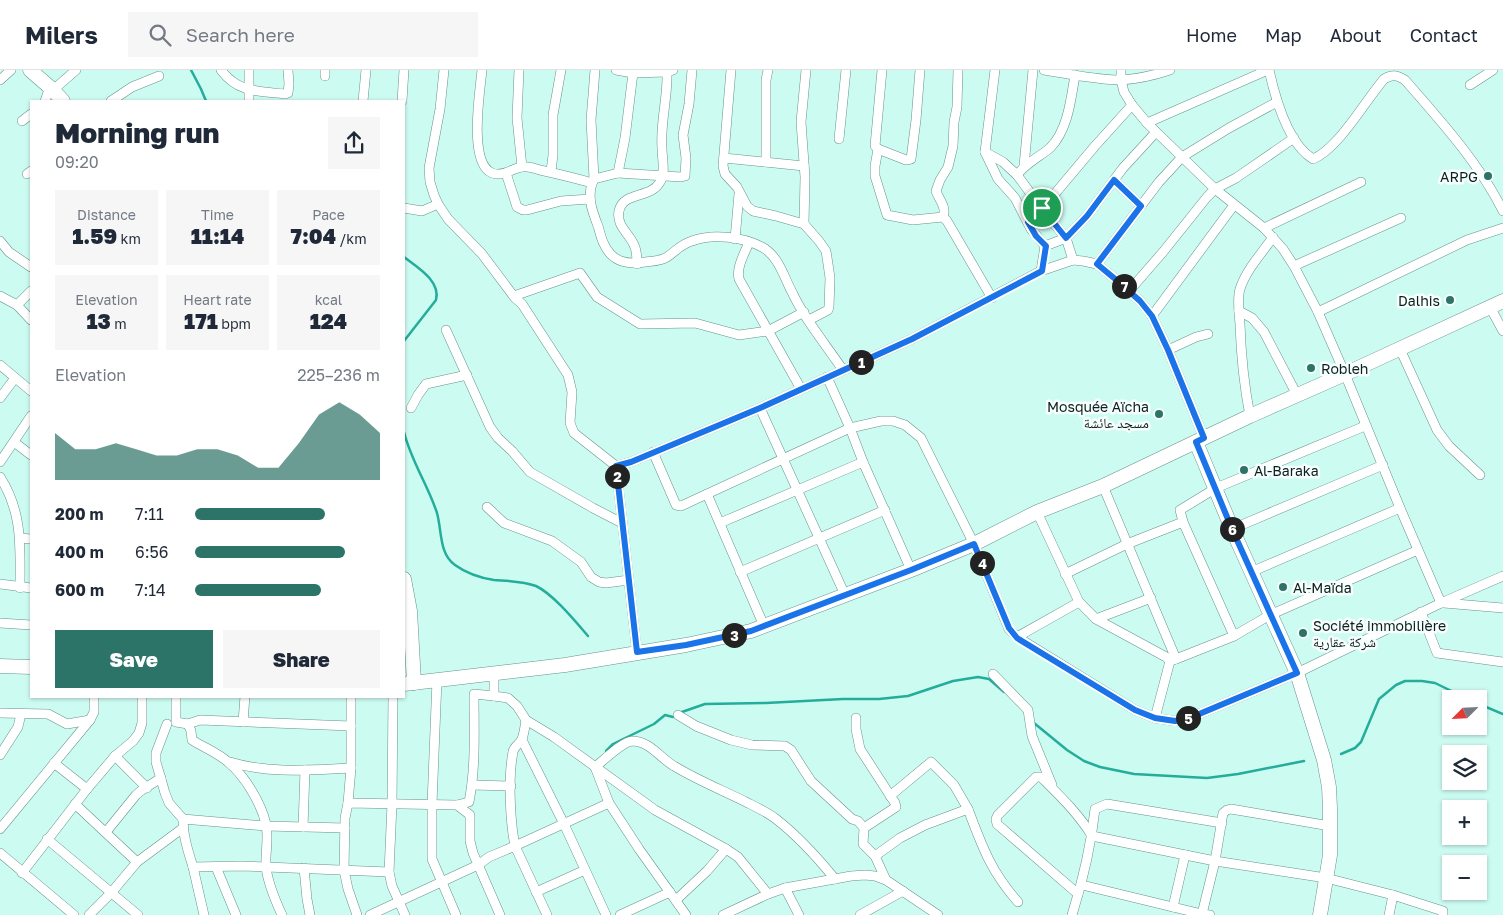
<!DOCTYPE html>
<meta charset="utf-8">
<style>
:root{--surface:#fff;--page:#f6f6f7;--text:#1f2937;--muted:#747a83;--line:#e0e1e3;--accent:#2c7368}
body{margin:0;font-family:"Golos Text","Noto Naskh Arabic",sans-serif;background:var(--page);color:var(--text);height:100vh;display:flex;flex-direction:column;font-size:19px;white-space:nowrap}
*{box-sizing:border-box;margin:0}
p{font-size:16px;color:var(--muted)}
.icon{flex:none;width:28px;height:28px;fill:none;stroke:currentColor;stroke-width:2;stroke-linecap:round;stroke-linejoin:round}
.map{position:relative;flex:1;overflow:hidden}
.panel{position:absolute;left:30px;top:30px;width:375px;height:598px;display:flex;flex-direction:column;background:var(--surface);border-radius:0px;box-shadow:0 1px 4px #0004}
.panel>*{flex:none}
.needle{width:32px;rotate:246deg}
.controls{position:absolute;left:1442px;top:620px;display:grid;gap:10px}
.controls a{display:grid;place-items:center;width:45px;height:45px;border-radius:0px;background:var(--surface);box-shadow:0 1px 4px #0004;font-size:25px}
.pin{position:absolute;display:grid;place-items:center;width:42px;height:42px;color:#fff;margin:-21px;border:2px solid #fff;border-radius:50%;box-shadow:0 1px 5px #0007}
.km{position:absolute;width:25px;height:25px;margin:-12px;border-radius:50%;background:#222;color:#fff;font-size:14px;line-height:25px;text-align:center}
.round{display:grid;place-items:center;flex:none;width:52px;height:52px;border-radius:0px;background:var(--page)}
.overview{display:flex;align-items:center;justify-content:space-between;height:85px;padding:0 25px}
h1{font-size:28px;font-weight:800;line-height:38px}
.stats{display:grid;grid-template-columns:repeat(3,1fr);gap:8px;height:85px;padding:5px 25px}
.stats div{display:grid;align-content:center;border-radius:0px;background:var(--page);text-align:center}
.stats b{font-size:21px;font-weight:800}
.stats small{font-size:14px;font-weight:400}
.stats p{font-size:14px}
.chart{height:140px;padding:10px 25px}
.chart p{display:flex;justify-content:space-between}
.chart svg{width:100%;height:90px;margin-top:5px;fill:var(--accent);opacity:.7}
.button{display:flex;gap:10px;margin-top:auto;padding:10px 25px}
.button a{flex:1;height:58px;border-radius:0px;background:var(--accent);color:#fff;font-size:20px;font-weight:800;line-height:58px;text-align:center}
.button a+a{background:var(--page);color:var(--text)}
ul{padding:0 25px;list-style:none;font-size:16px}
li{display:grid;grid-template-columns:80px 60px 1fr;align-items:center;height:38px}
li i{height:12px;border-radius:6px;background:var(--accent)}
header{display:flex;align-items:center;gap:30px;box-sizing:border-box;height:70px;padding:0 25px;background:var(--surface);border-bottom:1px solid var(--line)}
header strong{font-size:24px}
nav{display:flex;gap:28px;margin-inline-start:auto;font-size:18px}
.search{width:350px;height:45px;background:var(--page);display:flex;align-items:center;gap:12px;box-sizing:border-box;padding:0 18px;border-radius:0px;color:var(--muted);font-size:19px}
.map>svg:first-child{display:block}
</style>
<header>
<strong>Milers</strong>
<div class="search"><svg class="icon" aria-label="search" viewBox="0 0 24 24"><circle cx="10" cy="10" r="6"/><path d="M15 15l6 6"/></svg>Search here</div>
<nav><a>Home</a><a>Map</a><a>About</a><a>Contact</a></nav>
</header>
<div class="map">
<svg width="1503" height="845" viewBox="0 0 1503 845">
<rect width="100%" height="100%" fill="#ccfbf2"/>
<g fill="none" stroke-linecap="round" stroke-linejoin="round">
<g stroke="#24ad9b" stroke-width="2.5">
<path d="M191,0L201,19L206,31"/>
<path d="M404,187C417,197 441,211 436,230L404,271"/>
<path d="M404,362C411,391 428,415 437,443C442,461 439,484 455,495C466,503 481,508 494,510C508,511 523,511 536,516C553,524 575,551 588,566"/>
<path d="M1479,634L1503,644"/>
<path d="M679,643L705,634L766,633L843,629H879L908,626L953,611L978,607L989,609L1004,622"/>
<path d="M1034,653L1067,680L1084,691L1100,697L1134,704L1207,708L1238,704L1304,691"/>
<path d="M606,681L613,674L654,654L665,645L673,647L675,646"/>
<path d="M1341,684L1355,678L1361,672L1379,629L1396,615L1405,611H1422L1435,613L1468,629"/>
</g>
<defs>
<g id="street">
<path d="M221,0C238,23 259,21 285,24L288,23L289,14L288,0"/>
<path d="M444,0L440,39L429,98L430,112L434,125L438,134L448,149L482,184L515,228L522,234L568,305L572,322L570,353L574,363L616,396"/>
<path d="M482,0C480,21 468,93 492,103C502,107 512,99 521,97C527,96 534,98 540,100C558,104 575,108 592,113"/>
<path d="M519,0L517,48L522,97"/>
<path d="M595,0L591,50L594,109C586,125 592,141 598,156C600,162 601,169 604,174C612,192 627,195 645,192C652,191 661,191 667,187C676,181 681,174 692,171C713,163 743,167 762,177C779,186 784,208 793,224C796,231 800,237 804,244C816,263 830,281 843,300"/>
<path d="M616,0L633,3L667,2L673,0"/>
<path d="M731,0L723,96L725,104L737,117L747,136L753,141L776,146L804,154L819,171L826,181L828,194L830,208L829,237L828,240L809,250"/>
<path d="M882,0L875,76L878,79L875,96V106L887,145L913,150L943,147L947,151L992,228"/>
<path d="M995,0L985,82L998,109L1015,128L1031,159L1045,176L1066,168L1073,190"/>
<path d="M1044,0C1069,4 1096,10 1121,10C1138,9 1155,5 1170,0"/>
<path d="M1121,0V10L1124,22L1132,35L1147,53L1215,119L1264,158L1283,179L1294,196L1318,242L1345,304L1400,438L1441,533"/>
<path d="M1269,0C1275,27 1288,74 1313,89C1339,78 1365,31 1384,9C1392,4 1397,5 1405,10C1440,50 1479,93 1503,141"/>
<path d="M325,6V0"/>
<path d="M0,10L11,0"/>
<path d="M1470,15L1493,0"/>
<path d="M53,20L76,0"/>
<path d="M45,31L50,17"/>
<path d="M111,31L132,17L159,6"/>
<path d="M249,31V0"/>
<path d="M363,31L366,0"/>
<path d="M402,31L404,0"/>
<path d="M22,51L31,44"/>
<path d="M1147,53L1268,0"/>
<path d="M839,69L846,0"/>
<path d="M878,79L906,90L911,89L916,50L920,0"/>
<path d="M985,82L1003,92L1017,105L1042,139L1066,168L1087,146L1123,98L1156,62"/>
<path d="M724,88L804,96"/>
<path d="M766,92V10L768,0"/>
<path d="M1024,96L1033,0"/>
<path d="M551,101L553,85V45L561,0"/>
<path d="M506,103L517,137L523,140H527L561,131L590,129"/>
<path d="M618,103L681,107L685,106L686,88L683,65L689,34L692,0"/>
<path d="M27,104L31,101"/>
<path d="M1017,105C1026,93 1039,87 1050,78C1068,60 1071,29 1075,5"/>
<path d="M594,109L618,103L625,68L633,3"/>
<path d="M1114,110L1141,136"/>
<path d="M404,138L422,141L438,134"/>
<path d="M943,147C947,137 939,130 936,121L940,110L948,97L953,76L954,52L957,37L958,0"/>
<path d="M1028,152L1042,139L1095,76L1132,35"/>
<path d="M804,154L805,107L801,52L806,0"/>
<path d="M1264,158L1361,112"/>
<path d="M735,169L739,124"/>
<path d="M0,171L9,182L31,197"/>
<path d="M749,172C745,183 736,197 739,209L801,319"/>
<path d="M637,194C637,187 637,181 634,175C629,163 616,156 619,141C623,121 651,129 660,112C666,103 662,89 662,78C660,53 668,27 667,2"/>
<path d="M1097,194L1159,112L1182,87L1229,58L1277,32"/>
<path d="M1294,196L1401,148"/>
<path d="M1041,201L1045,176"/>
<path d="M1129,221L1163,182L1207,127L1215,119L1236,108L1294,68"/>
<path d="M0,226L17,235L31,250"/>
<path d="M514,226L580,203L597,227L640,254L695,253L739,265L768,261L804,242"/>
<path d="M17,235L31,221"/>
<path d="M1490,237L1503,261"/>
<path d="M1239,241L1252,248L1264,262L1297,325"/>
<path d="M1318,242L1467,170L1503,158"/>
<path d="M1152,246L1234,135"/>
<path d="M446,260L490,357L498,368L512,381L530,402L593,438L622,453"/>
<path d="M1400,279L1437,360L1449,376L1480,405"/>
<path d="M1168,280L1196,267L1208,264"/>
<path d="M0,295L31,321"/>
<path d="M827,307L850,358L863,392L911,500"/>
<path d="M0,328L15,308"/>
<path d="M411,338L418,325L426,314L467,305"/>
<path d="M760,338L845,525"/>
<path d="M1250,346C1244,315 1241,285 1240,254C1239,243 1237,229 1240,219C1246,200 1262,183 1273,167"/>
<path d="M14,372L31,385"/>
<path d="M653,382L676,435L681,436L707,424"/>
<path d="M0,392L31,346"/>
<path d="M0,407C23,443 20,477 20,518"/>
<path d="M1103,416L1176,589"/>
<path d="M487,437L504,453L552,471L581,492L591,507L599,512L606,513L629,510"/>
<path d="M1037,442L1079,532L1096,549L1166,587L1170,591L1176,589L1234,566L1270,545L1418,480"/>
<path d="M720,453L863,392"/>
<path d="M1232,459L1383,395"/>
<path d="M20,468L31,469"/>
<path d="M740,502L885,440"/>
<path d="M1251,502L1400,438"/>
<path d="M1065,504L1127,474L1183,452"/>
<path d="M0,514L31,518"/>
<path d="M1444,533L1503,538"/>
<path d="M1421,542L1437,583L1503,592"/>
<path d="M1096,549L1151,528"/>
<path d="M0,553L31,555"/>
<path d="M764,556L707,424L850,358L881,351H893L905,355L921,368L974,474L1009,559L1017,567L1135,640L1155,648L1175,651L1192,647L1297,603L1441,533L1503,506"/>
<path d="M1234,566L1183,452L1180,440L1216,418L1365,356"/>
<path d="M1017,567L1079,532"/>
<path d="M637,583L616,396L631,392L760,338L912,269L1041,201L1073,190L1083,191L1097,194L1120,213L1140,231L1152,246L1168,280L1204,368"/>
<path d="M494,603V626L508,628L517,636L526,650L554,667L655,740L726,779L738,787L768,824"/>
<path d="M993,604L1028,640L1032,666L1052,715"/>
<path d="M437,610L432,734V789L456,845"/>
<path d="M176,626V652L188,654L200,650L351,656"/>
<path d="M393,626L392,734L389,802L392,816L405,845"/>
<path d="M0,643L48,644L67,654L90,650"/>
<path d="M678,645L696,656L731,670L752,675L785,676L791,680L811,711L852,749L858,751L864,758L863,774L875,786L886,810"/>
<path d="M856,648V659L860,679L895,733L896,737L864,758"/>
<path d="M1155,648L1170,591"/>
<path d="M526,650C525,656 524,664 522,669C519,675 514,676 513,682C508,707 510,751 515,776L609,733"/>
<path d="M243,652L245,626"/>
<path d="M167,654L156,683V692L165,723L169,733L183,749"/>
<path d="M188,654L191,661L192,670C203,677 218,683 228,692C245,706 261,733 266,754C269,768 265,783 266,797C268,814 275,830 282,845"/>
<path d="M522,670L564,754L606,845"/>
<path d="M0,685L18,657L21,644"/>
<path d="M115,686L147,718"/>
<path d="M230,692C270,704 309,700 351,698"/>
<path d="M54,693L87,719"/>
<path d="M472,715L511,716"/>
<path d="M890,726L931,692L954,715L968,739"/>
<path d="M348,733L351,698V626"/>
<path d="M75,734L137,792"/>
<path d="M457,735L469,732C476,696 474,660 474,624L494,626"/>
<path d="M303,757L305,700"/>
<path d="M345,758L266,756L183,749C183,766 188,781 193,797L241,796L389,802"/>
<path d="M0,759L90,650L94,642V626"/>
<path d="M106,762L136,725L142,720L161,708"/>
<path d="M47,769L138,845"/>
<path d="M0,783L74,845"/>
<path d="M875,786L900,768L925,755L968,739C982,776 991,802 1018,832"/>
<path d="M193,797L204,845"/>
<path d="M216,797L236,845"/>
<path d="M304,798L307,829L310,845"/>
<path d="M22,803L87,719L115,686L133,671L139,663L142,653V626"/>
<path d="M1082,815L1202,844L1203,845"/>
<path d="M785,818L799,845"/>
<path d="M536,822L585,800"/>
<path d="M1078,824L997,754L996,749L998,745L1036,707H1041C1060,726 1078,743 1092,766L1215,791L1326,808L1393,825L1443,841V845"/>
<path d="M676,830L707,801L726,779"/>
<path d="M1173,837L1185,785"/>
<path d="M89,845L111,823L137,792L183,758"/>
<path d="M357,845L348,819L344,800L345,748L348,733L457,735L470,745V771L473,783L500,845"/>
<path d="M370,845L478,795L489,787L515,776L547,845"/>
<path d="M620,845L670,822"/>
<path d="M686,845L639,779L609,733L595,697C603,691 622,672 632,671C650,671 660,688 674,696C697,710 722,720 746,732C756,737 767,742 776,749C798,766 817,787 835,809"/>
<path d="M723,845L768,824L785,818L851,806L865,805L875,806L886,810L938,845"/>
<path d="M860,845L903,821"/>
<path d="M1072,845C1083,810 1091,776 1095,739L1107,734L1222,753"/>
<path d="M1210,845L1202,844L1215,791L1223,743L1227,740L1231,739L1330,756"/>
<path d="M1389,845L1393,825"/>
</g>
<g id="secondary">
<path d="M30,0L53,20L63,31"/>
<path d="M1196,372L1232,459L1297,603L1324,690L1329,717L1330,738V785L1320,845"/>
<path d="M404,509L410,541L414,613"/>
<path d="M0,596L31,597"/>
<path d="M404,614L565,595L686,575L751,561L911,500L974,474L1037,442L1103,416L1250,346L1345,304L1503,231"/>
</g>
</defs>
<use href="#street" stroke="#67938b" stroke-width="10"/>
<use href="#secondary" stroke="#67938b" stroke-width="15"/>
<use href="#street" stroke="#fff" stroke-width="9"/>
<use href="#secondary" stroke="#fff" stroke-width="14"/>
</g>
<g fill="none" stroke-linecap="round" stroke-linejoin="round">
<defs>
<path id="route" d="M1114,110L1141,136L1097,194L1120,213L1140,231L1152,246L1168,280L1204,368L1196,372L1232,459L1297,603L1192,647L1175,651L1155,648L1135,640L1017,568L1009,558L974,474L911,500L751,561L686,575L637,582L616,396L631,392L760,338L912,269L1042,201L1046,176L1036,166L1028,152L1042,138L1066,168L1087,146Z"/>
</defs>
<use href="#route" stroke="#fff" stroke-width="10"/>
<use href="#route" stroke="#1a73e8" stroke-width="6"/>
</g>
<g fill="#2c7368" stroke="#f6fffd" stroke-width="2">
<circle cx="1488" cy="106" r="5"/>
<circle cx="1450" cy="230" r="5"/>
<circle cx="1311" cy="298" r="5"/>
<circle cx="1159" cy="344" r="5"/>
<circle cx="1244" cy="400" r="5"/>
<circle cx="1283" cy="517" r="5"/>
<circle cx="1303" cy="563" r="5"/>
</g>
<g text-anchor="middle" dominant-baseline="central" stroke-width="5" stroke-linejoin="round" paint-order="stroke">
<g font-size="14" fill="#0d1f1c" stroke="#f6fffd" text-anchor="start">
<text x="1478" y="106" text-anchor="end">ARPG</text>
<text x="1440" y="230" text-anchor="end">Dalhis</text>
<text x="1321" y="298">Robleh</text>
<text x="1149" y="336" text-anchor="end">Mosquée Aïcha<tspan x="1149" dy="16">مسجد عائشة</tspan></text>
<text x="1254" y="400">Al-Baraka</text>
<text x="1293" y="517">Al-Maïda</text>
<text x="1313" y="555">Société immobilière<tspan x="1313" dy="16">شركة عقارية</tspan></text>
</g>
</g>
</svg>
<div class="controls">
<a><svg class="needle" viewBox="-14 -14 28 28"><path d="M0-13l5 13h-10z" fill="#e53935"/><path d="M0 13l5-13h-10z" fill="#747a83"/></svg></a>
<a><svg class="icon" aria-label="layers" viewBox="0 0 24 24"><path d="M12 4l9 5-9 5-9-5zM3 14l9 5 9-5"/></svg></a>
<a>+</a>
<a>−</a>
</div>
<div class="pin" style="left:1042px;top:138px;background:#1e9e55"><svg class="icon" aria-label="arrive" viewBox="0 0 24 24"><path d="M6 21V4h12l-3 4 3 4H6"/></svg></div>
<b class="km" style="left:861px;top:292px">1</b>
<b class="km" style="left:617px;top:406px">2</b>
<b class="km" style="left:734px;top:565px">3</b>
<b class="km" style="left:982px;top:493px">4</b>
<b class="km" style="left:1188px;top:648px">5</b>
<b class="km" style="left:1232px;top:459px">6</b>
<b class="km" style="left:1124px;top:216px">7</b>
<section class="panel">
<div class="overview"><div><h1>Morning run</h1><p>09:20</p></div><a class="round"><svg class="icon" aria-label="share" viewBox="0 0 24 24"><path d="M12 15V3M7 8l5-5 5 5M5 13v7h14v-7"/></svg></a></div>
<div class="stats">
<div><p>Distance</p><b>1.59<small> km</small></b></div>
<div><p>Time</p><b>11:14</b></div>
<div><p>Pace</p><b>7:04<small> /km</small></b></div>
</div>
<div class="stats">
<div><p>Elevation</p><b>13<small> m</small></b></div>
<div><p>Heart rate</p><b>171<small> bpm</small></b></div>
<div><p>kcal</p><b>124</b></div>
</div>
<div class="chart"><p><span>Elevation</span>225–236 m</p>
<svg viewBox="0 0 160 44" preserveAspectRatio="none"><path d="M0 44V21L10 29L20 29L30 26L40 29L50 32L60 32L70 29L80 29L90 32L100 38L110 38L120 26L130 12L140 6L150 12L160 21V44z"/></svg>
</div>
<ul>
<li><b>200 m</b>7:11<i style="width:70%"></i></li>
<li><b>400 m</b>6:56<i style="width:81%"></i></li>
<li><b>600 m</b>7:14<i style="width:68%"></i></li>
</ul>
<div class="button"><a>Save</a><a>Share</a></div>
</section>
</div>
